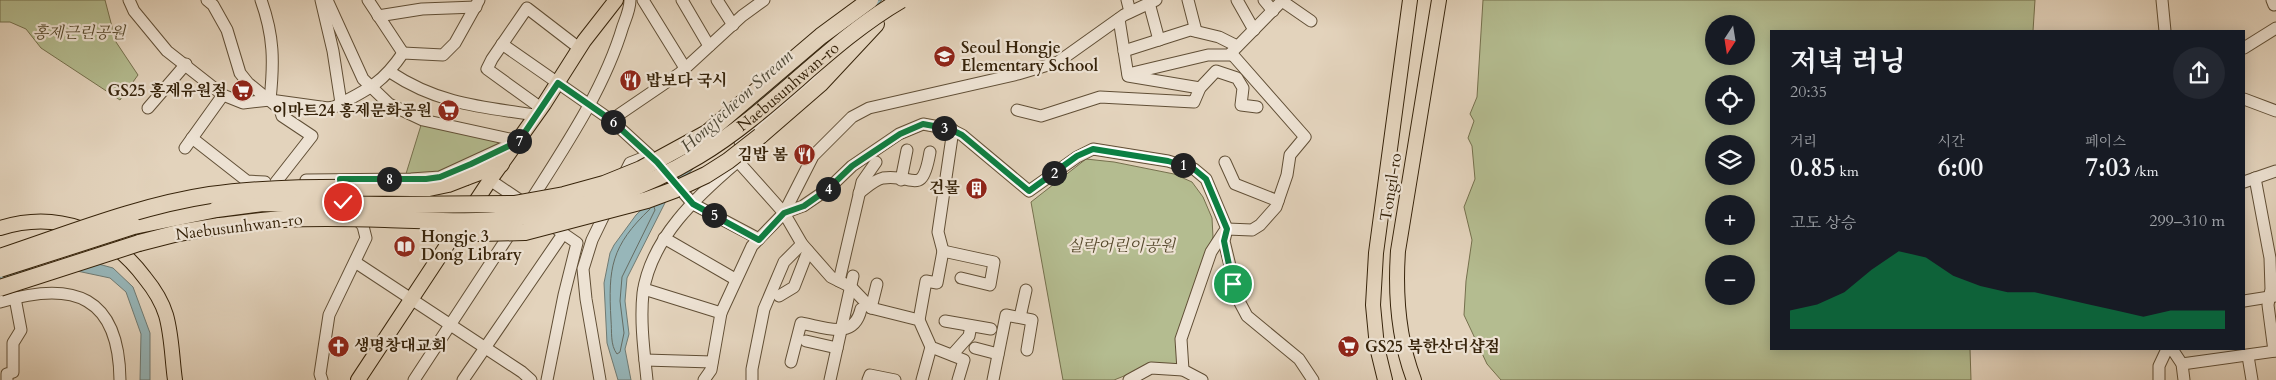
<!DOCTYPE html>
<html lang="ko">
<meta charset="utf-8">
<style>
:root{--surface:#171b24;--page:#242831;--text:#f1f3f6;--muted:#9ea1a6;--accent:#0b8043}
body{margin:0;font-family:Cardo,"Noto Serif KR",serif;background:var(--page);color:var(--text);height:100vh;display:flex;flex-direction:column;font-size:19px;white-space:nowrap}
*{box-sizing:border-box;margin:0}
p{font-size:16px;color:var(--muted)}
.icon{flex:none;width:28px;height:28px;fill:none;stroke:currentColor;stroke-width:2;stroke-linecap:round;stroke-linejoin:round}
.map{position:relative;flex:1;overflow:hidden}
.details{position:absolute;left:1770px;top:30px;width:475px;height:320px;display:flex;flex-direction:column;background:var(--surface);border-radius:0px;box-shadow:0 2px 12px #0003}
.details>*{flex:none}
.needle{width:32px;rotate:192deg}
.controls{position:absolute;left:1705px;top:15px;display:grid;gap:10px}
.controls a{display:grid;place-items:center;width:50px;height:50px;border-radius:50%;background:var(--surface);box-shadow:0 2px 12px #0003;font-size:25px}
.pin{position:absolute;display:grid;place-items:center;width:42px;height:42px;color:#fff;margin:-21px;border:2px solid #fff;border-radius:50%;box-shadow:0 1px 5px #0007}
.km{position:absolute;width:25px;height:25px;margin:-12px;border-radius:50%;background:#222;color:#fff;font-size:14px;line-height:25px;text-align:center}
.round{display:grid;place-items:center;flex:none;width:52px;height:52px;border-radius:26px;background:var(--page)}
.headline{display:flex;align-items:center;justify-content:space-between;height:85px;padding:0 20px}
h1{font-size:28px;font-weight:700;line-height:38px}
.figures{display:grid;grid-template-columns:repeat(3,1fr);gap:8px;height:85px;padding:5px 20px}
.figures div{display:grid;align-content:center}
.figures b{font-size:25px;font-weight:700}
.figures small{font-size:14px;font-weight:400}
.figures p{font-size:14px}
.chart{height:140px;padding:10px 20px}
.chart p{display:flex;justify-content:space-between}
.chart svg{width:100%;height:90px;margin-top:5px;fill:var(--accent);opacity:.7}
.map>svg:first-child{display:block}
</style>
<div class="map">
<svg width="2276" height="380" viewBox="0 0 2276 380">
<rect width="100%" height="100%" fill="#e3d3bc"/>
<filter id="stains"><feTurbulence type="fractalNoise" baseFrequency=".004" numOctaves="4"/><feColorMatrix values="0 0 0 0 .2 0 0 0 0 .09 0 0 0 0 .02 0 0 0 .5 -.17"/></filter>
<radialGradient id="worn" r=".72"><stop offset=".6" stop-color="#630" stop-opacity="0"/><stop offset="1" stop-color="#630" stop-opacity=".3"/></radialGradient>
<g fill="#b4bc90" stroke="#75704d" fill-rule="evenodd">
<path d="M0,0H105L116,42L138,75L120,100L41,48L26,29L10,22H0Z"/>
<path d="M1483,0H2035L2033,31H1771V349H1970L1971,380H1501L1487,364L1464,315L1466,281L1472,240L1464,207L1475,179L1472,146L1468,138L1474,121L1470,114L1477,97ZM1714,24H1746V56H1714ZM1714,84H1746V116H1714ZM1714,144H1746V176H1714ZM1714,204H1746V236H1714ZM1714,264H1746V296H1714Z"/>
<path d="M422,122L514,141L440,175L405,177Z"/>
<path d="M1086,159L1114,162L1174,174L1192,182L1203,197L1212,218L1213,237L1195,285L1181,364H1154L1114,380H1063L1031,202Z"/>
</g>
<g fill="#97b6b9" stroke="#707b73">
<path d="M863,0H882L862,22L740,124L672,189L627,278L625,301L629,334L625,349L631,380H618L607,343L604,283L610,253L614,245L636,215L669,183L695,152Z"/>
<path d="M80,259L113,268L133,287L150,333V380H140L141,334L126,292L110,278L77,271L0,284V275Z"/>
</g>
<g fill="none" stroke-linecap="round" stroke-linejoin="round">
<path stroke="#666c62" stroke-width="1" d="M650,209C611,246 608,268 611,320C612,331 610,345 617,354L620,352L624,333L620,301L622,277L655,210L654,207"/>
<defs>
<g id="minor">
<path d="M129,0L134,11L167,51L223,95L243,103L270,100L328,108L334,107C367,90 382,84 403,53L443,55L455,43L479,0"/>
<path d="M207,0L213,5L227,30L240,73L248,83L280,109L282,116L312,136L276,182"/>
<path d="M261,0C274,36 274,62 270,100"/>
<path d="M321,0L333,51L341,103"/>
<path d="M327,0L363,79L389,104L423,120L519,141"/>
<path d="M368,0L403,53"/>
<path d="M643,0L685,68"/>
<path d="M682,0L709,46"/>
<path d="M717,0L733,25"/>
<path d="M1127,0L1130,12"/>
<path d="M1188,0L1196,31"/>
<path d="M1237,0L1254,30"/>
<path d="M1264,0L1273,11"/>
<path d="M2162,0L2165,31"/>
<path d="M2272,0L2274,5"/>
<path d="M1282,1L1311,21"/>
<path d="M1149,3L1159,40"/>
<path d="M378,16L422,9L476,7"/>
<path d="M1119,19L1128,76L1200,88"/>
<path d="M502,44L611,120L657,162L693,204L759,239"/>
<path d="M2244,48L2276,28"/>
<path d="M1124,51L1190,30L1219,37L1237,46"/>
<path d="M390,72C438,104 481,107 536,115"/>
<path d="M1128,74L1208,55H1233"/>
<path d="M2244,99L2276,111"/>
<path d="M148,108L186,64"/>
<path d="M541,108L487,69L492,59L527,8L579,48"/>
<path d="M1017,110L1041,116L1100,97L1194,102L1200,88L1216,71L1237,78L1243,88L1241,105L1257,107"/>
<path d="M611,120L680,73L742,16L764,0"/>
<path d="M192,138L247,181L265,182"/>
<path d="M740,142L812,78L823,65"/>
<path d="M185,148L223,95"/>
<path d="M734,157L784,213L802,244L831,277L851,287L871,308L919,320L931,347L964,360L958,380"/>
<path d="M1225,162L1235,184L1278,201"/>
<path d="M623,177L630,163L648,156"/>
<path d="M2255,178L2270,258L2271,289L2268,305L2274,351"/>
<path d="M306,180L411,179L440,177L518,141"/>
<path d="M490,180L524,203"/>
<path d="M901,180L907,150"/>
<path d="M2244,182L2276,171"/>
<path d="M859,193C866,188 874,180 883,178C913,173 922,199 930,152"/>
<path d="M528,205C564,148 604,90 623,26C626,18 630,9 630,0"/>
<path d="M784,213L803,206L828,189L852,166L899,134L923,124L950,129L962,135L1029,191L1077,157L1093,149L1168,161L1194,169L1206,179L1227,229L1224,241L1238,299L1247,316L1299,359L1313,380"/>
<path d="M1227,229L1252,230L1260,225L1276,207L1287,175L1290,155L1305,137L1231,53L1283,0"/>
<path d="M664,238L735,279"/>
<path d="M943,251L938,232L953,130"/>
<path d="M355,262L522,372L531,380"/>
<path d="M839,281L862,182L876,162"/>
<path d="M644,289L721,313"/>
<path d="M779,296L794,287L808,251"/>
<path d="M2244,301L2276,296"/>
<path d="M0,302C74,280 119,296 120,380"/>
<path d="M871,308L877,284"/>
<path d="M1020,317L1026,290"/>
<path d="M919,320L926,281L937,283L943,251L994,262L990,285L961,278"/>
<path d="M945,321L991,329"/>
<path d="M806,341L837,348"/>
<path d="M975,348L998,354"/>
<path d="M2172,349L2182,364L2184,380"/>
<path d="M952,355L969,336L971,326"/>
<path d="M2248,356L2252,380"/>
<path d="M645,360L712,362"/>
<path d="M791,362L801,323C824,327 854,341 861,309"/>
<path d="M2182,364L2276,351"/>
<path d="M1183,370L1181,339L1211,252L1224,232"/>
<path d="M7,380V374L13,372V343L21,330L15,298"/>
<path d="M322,380L320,374L329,315L366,238L363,226L353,215"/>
<path d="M414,380L513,229"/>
<path d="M463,380L563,234"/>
<path d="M547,380L564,295L577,243L548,223"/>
<path d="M600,380L586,299L583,269L592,240L608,207"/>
<path d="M647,380C644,351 640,321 643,293C651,238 697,196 737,162"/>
<path d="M704,380L711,370L721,313L752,246L784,213L813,156L852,117L869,108L1018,74L1058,62L1124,15L1156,0"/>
<path d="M752,380V369L764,309L784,262L802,244"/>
<path d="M830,380L853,276"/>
<path d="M868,380L870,375L895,380"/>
<path d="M922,380L931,347"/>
<path d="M993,380L1006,315L1032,320L1027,350"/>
<path d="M1129,380L1151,368L1183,370L1202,380"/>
<path d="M2159,380V366L2167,349"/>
</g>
<g id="major">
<path d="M0,228C58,210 110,231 145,278C154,289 162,302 166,315C172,336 172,359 175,380"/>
<path d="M358,380L490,180L544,104L584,41L616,0"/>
<path d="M1385,380L1377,347L1373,305L1376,253L1410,0"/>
<path d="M1414,380C1398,338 1395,295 1398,251L1439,0"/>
</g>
<g id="highway">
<path d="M760,136L820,84L876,24"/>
<path d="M466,177L501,164"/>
<path d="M134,226L217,209"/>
<path d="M139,243L178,233L220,226"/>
</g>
</defs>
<use href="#minor" stroke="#614f36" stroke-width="13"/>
<use href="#major" stroke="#36230a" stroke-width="16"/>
<use href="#highway" stroke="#36230a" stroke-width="18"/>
<use href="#minor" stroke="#ede2d3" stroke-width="11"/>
<use href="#major" stroke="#e3d3bc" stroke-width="14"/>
<use href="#highway" stroke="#e3d3bc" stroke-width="16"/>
<defs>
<g id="highway-bridge">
<path d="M217,209L263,203L384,205L514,204L564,195L604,184L641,169L707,133L821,36L870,0"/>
<path id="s1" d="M220,226C241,224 262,220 284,219C317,217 352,218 385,219C428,220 471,224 514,218C578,210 642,190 698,156C772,112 827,43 901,0"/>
<path d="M440,230L480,233L525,232L647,200L674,190L706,175L728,161L760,136"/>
<path d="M0,257C69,234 138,206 210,195C282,185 357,188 429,188L448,184L466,177"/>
<path d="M0,269L134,226"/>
<path d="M0,288L139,243"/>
</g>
</defs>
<use href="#highway-bridge" stroke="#36230a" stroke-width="18" stroke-linecap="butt"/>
<use href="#highway-bridge" stroke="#e3d3bc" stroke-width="16"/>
</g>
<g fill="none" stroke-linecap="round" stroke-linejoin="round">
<defs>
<path id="route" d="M343,202L340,179H426L440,177L471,164L519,141L558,83L611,120L657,162L693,204L759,240L784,213L804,206L828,189L852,166L900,134L923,124L950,129L962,135L1029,191L1077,156L1093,149L1168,161L1194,169L1206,179L1227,229L1224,241L1233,284"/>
</defs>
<use href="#route" stroke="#fff" stroke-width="10"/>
<use href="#route" stroke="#0b8043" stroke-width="6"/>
</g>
<defs>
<symbol id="school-disc" viewBox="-11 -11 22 22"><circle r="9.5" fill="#8f2418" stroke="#ede2d3"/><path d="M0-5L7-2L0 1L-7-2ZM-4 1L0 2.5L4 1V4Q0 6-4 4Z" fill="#fff"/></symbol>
<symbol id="restaurant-disc" viewBox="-11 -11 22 22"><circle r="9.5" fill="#8f2418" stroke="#ede2d3"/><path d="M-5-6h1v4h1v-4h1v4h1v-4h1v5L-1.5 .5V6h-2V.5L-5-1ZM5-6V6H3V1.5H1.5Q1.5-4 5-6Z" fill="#fff"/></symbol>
<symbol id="supermarket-disc" viewBox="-11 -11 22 22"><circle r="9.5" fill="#8f2418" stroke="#ede2d3"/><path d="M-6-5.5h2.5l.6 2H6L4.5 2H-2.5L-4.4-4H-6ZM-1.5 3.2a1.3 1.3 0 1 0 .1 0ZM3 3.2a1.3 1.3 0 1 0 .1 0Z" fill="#fff"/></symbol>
<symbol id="building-disc" viewBox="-11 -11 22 22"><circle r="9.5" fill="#8f2418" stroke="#ede2d3"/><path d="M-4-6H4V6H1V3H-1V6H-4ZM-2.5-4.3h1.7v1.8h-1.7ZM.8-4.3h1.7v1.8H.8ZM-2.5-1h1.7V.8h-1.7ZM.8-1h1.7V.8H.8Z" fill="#fff"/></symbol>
<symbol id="library-disc" viewBox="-11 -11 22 22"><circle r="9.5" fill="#8f2418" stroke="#ede2d3"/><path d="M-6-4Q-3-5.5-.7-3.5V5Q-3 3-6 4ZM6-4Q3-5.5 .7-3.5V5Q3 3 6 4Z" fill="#fff"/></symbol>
<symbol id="church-disc" viewBox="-11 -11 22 22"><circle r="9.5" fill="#8f2418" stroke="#ede2d3"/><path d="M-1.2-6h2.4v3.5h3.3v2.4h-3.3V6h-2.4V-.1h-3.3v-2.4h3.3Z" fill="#fff"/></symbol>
</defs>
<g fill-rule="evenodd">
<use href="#school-disc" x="932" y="44" width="25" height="25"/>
<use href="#restaurant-disc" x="618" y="68" width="25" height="25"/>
<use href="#supermarket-disc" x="230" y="78" width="25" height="25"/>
<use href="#supermarket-disc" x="436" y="98" width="25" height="25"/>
<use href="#restaurant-disc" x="792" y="142" width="25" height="25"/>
<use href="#building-disc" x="964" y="176" width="25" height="25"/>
<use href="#library-disc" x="392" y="234" width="25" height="25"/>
<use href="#church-disc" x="326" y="334" width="25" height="25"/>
<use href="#supermarket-disc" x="1336" y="334" width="25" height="25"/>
</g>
<g text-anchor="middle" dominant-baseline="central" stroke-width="4.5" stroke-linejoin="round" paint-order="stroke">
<g font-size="16" font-style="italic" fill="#56492c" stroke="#ede2d3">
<text x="79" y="33">홍제근린공원</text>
<text x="1121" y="246">실락어린이공원</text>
</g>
<g font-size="16" font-weight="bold" fill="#36230a" stroke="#ede2d3" text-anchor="start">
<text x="961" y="48">Seoul Hongje<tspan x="961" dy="18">Elementary School</tspan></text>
<text x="646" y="81">밥보다 국시</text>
<text x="227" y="91" text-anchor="end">GS25 홍제유원점</text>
<text x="432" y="111" text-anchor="end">이마트24 홍제문화공원</text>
<text x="788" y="155" text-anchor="end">김밥 봄</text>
<text x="960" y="188" text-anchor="end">건물</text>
<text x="421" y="237">Hongje 3<tspan x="421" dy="18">Dong Library</tspan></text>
<text x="354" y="346">생명창대교회</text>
<text x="1365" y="347">GS25 북한산더샵점</text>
</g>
<g font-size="16" fill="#36230a" stroke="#ede2d3">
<text stroke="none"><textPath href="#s1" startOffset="604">Naebusunhwan-ro</textPath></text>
<text transform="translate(1391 187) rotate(-81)">Tongil-ro</text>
<text transform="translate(239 227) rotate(-7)">Naebusunhwan-ro</text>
</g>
<g font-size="18" font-style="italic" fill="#4e4836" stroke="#ede2d3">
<text transform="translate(737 101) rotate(-42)">Hongjecheon Stream</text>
</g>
</g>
<rect width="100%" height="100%" filter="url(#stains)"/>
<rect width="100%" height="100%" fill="url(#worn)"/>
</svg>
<div class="controls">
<a><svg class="needle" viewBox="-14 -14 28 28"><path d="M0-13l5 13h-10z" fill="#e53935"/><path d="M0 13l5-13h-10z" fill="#9ea1a6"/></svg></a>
<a><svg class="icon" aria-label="locate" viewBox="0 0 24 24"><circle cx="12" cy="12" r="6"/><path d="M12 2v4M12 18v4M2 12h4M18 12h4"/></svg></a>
<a><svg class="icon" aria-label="layers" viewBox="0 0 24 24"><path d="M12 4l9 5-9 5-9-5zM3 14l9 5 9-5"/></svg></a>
<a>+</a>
<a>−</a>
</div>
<div class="pin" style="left:1233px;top:284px;background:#1e9e55"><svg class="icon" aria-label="arrive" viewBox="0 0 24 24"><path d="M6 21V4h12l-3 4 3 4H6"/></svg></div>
<div class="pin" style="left:343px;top:202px;background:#d93025"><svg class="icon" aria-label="check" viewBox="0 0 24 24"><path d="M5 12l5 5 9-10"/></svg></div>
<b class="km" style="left:1183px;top:165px">1</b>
<b class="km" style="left:1054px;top:173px">2</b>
<b class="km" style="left:944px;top:128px">3</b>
<b class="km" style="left:828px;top:189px">4</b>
<b class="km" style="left:714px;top:215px">5</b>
<b class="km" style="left:613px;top:122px">6</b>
<b class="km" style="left:519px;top:141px">7</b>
<b class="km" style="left:389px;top:179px">8</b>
<section class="details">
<div class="headline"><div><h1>저녁 러닝</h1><p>20:35</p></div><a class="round"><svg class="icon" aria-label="share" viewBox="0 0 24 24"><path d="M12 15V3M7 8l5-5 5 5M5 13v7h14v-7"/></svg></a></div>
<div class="figures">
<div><p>거리</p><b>0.85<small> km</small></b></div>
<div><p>시간</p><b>6:00</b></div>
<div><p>페이스</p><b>7:03<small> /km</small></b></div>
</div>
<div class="chart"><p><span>고도 상승</span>299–310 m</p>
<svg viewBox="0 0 160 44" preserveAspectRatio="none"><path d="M0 44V35L10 32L20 26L30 15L40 6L50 9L60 18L70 23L80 26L90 26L100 29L110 32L120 35L130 38L140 35L150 35L160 35V44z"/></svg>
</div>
</section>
</div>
